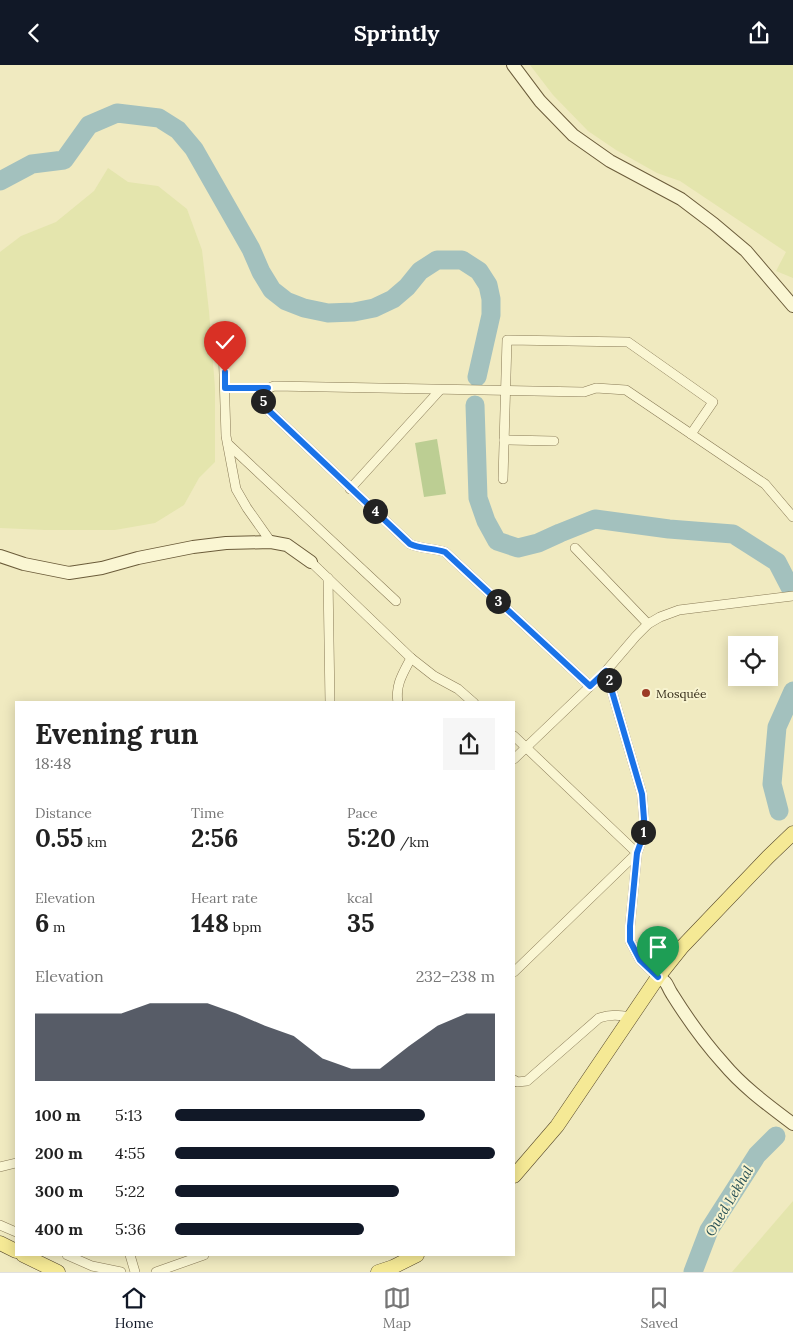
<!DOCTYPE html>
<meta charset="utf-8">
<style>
:root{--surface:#fff;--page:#f6f6f6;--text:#222;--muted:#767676;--line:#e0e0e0;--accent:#111827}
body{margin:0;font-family:Lora,serif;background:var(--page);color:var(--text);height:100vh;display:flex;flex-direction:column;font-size:19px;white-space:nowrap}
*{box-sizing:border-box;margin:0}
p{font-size:16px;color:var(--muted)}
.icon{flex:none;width:28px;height:28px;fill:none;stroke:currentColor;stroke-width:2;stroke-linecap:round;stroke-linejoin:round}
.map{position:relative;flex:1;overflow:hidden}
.details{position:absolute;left:15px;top:636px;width:500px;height:555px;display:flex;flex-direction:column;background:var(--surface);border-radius:0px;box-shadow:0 2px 12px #0003}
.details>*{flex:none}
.controls{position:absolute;left:728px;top:571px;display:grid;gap:10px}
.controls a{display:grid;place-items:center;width:50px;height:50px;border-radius:0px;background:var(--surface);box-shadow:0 2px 12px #0003;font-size:25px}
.pin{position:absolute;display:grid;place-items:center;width:42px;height:42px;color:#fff;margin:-51px -21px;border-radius:50% 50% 50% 0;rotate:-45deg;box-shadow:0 0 5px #0007}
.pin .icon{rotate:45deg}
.km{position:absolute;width:25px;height:25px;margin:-12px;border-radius:50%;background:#222;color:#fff;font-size:14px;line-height:25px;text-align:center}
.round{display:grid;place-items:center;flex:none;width:52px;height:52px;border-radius:0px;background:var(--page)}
.head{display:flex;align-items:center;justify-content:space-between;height:85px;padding:0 20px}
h1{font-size:28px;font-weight:700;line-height:38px}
.figures{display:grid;grid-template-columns:repeat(3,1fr);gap:8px;height:85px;padding:5px 20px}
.figures div{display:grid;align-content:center}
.figures b{font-size:25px;font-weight:700}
.figures small{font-size:14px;font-weight:400}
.figures p{font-size:14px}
.chart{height:140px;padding:10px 20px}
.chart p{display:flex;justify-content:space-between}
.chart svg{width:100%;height:90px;margin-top:5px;fill:var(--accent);opacity:.7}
ul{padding:0 20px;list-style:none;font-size:16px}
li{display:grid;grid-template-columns:80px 60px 1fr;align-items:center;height:38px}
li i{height:12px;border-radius:6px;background:var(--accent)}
header{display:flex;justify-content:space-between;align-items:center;height:65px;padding:0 20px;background:var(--accent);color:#fff;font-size:22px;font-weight:700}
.tabs{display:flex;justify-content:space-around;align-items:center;height:70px;border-top:1px solid var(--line);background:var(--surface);font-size:14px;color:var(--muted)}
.tabs a{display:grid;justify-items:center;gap:2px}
.tabs .on{color:var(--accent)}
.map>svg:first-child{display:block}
</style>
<header><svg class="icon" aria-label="back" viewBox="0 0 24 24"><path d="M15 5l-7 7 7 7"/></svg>Sprintly<svg class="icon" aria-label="share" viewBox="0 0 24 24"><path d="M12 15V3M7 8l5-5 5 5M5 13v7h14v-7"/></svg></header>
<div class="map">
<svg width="793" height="1207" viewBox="0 0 793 1207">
<rect width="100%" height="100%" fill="#f0eac0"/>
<g fill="#e4e5ad">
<path d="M530,0H793V213L776,206L786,187L680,116L657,108L616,85L588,66L553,30Z"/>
<path d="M108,103L128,117L158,121L187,144L202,185L209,246L215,323V397L199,413L184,440L155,458L115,465H45L0,463V187L21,171L56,157L94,126Z"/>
<path d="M793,1136V1207H732Z"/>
</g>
<path fill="#bcce93" d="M437,374L446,429L424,432L415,378Z"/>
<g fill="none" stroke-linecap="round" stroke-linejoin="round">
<g stroke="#a3c1be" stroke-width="19">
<path d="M0,116L32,99L64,95L89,60L117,48L159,53L178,65L194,84L251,184L261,207L272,225L286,236L304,243L328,248L354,247L374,243L393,234L407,222L420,206L437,195H462L479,206L488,220L491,234V250L477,312"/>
<path d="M475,340L478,433L486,456L497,476L518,483L538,478L560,468L595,454L669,464L733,469L777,497L790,522"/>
<path d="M779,746L772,719L777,662L793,626"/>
<path d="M693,1207L709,1165L757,1090L776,1071"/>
</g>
<defs>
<g id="street">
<path d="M223,279L226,371L236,424L247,443L271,477"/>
<path d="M225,323H268"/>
<path d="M504,375L554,376"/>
<path d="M228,379L396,536"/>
<path d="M503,414L507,275L628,277L713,337L691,369"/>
<path d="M350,424L440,325"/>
<path d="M575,483L648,559"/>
<path d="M311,497L411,593L434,611L458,624L474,638"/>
<path d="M328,513L330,638"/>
<path d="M606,606L642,729L644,754L643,771L637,788L630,861V876L640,895L658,912"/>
<path d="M590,621L445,487C433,483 421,484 410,479L265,342C261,331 263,325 274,321L584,327L596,323L626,325L765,419L793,452"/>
<path d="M398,638C395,620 403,608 411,593"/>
<path d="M514,671L637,788L514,907"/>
<path d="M514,694L606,606L636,571L648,559L660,552L679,545L793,531"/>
<path d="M514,1015L517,1017L527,1016L599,953C611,949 619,950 631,952"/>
<path d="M0,1102L16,1098"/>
<path d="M0,1160L16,1167"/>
<path d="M67,1190L92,1201L121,1207"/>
<path d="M130,1190L135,1207"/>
<path d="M156,1207L204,1190"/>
</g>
<g id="secondary">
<path d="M513,0L540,36L573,70L610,96L681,134L714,159L746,186L793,241"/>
<path d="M0,491L24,499L69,508L102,503L138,493L193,482L226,478L271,477L287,480L311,497"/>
<path d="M658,912C669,918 666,920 672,929C687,953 704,977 723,998C743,1022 768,1040 793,1059"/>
</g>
<g id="primary">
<path d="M514,1111L557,1061L658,912L682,882L768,792L793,768"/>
<path d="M0,1178L16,1186"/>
<path d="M23,1190L58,1207"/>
<path d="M378,1207L393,1202L417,1190"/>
</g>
</defs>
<use href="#street" stroke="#897b57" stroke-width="10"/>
<use href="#secondary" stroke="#6b5c3a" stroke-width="14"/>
<use href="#primary" stroke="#56482c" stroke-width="15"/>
<use href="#street" stroke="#faf6d3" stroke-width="9"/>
<use href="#secondary" stroke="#faf6d3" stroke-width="12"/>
<use href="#primary" stroke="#f5e995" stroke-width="14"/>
</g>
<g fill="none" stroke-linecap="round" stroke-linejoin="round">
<defs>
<path id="route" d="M225,307V323H268C262,330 262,334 265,342L410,479C421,484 433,483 445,487L590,621L606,606L642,729L644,754L643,771L637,788L630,861V876L640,895L658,912"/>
</defs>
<use href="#route" stroke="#fff" stroke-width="10"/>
<use href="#route" stroke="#1a73e8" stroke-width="6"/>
</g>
<circle fill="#9b3a25" stroke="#f7f3cf" stroke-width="2" cx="646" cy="628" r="5"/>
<g text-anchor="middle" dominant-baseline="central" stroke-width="4" stroke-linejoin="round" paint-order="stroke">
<g font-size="12" fill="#382f1c" stroke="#f7f3cf" text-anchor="start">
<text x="656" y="628">Mosquée</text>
</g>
<g font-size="14" font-style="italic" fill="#2b5358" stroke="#f7f3cf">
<text transform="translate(729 1136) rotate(-59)">Oued Lekhal</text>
</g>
</g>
</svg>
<div class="controls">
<a><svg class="icon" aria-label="locate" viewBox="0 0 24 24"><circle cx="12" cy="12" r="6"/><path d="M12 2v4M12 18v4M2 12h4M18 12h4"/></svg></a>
</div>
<div class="pin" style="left:658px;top:912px;background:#1e9e55"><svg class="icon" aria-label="arrive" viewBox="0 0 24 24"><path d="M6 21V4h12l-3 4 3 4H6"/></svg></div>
<div class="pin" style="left:225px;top:307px;background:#d93025"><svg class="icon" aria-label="check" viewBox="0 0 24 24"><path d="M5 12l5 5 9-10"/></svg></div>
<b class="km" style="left:643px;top:767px">1</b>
<b class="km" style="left:609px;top:615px">2</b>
<b class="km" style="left:498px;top:536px">3</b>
<b class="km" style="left:375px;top:446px">4</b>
<b class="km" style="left:263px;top:336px">5</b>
<section class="details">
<div class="head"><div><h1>Evening run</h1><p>18:48</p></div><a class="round"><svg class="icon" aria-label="share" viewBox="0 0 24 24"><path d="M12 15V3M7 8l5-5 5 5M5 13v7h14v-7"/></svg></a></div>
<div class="figures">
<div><p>Distance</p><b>0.55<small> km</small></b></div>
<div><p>Time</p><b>2:56</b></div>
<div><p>Pace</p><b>5:20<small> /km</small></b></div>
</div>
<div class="figures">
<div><p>Elevation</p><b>6<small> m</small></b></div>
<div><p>Heart rate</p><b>148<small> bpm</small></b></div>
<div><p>kcal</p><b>35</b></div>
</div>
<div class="chart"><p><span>Elevation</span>232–238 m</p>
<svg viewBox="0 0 160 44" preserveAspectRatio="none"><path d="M0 44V11L10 11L20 11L30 11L40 6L50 6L60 6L70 11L80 17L90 22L100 33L110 38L120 38L130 27L140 17L150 11L160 11V44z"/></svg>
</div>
<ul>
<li><b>100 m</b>5:13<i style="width:78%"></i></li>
<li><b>200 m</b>4:55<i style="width:100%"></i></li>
<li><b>300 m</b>5:22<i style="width:70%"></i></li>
<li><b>400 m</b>5:36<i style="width:59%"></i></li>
</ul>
</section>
</div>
<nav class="tabs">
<a class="on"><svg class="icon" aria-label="home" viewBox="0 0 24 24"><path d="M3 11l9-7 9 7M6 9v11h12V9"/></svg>Home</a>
<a><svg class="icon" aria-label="map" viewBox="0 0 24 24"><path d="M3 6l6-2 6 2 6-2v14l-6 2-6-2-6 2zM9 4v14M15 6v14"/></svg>Map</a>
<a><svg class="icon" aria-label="saved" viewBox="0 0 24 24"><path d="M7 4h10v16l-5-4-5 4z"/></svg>Saved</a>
</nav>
